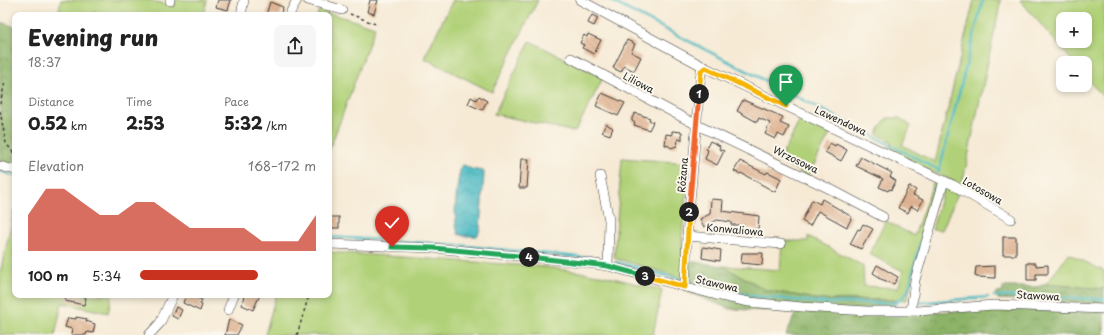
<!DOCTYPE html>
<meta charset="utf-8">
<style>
:root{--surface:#fff;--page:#f6f6f6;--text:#222;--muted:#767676;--accent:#c8321e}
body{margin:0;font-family:"Playpen Sans",sans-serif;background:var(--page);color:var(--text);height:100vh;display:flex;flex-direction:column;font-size:15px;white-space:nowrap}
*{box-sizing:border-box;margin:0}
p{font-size:13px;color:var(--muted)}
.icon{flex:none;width:22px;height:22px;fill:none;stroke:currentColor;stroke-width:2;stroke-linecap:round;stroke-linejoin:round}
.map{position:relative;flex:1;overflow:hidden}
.drawer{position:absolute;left:12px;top:12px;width:320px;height:286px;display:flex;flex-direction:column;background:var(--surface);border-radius:8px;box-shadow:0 2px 6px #0003}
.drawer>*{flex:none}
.tools{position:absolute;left:1056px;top:12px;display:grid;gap:8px}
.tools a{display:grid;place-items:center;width:36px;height:36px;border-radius:8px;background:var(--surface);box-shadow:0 2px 6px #0003;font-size:20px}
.pin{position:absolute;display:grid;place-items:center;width:34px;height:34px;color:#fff;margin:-41px -17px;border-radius:50% 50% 50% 0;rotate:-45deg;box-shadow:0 0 4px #0007}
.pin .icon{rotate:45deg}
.km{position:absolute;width:20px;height:20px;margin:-10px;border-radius:50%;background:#222;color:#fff;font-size:11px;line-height:20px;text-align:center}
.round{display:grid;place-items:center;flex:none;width:42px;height:42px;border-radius:8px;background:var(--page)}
.head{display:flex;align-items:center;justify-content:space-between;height:68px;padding:0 16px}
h1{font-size:22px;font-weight:800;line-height:30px}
.stats{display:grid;grid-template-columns:repeat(3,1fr);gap:6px;height:68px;padding:4px 16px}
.stats div{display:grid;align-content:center}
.stats b{font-size:17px;font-weight:800}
.stats small{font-size:11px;font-weight:400}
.stats p{font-size:11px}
.chart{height:112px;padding:8px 16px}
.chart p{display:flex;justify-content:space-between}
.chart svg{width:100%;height:72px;margin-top:4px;fill:var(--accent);opacity:.7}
ul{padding:0 16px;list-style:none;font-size:13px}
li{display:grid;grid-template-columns:64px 48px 1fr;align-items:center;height:30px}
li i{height:10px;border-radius:5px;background:var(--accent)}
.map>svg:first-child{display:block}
</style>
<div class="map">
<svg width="1104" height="335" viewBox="0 0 1104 335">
<defs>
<pattern id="forest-crowns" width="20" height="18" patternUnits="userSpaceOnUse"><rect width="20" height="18" fill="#8cb368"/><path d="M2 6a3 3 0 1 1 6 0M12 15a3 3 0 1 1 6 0" fill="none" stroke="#729155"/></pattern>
<pattern id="water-waves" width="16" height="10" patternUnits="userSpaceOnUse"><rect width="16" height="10" fill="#4ab9c3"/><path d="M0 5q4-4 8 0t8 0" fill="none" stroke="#409ea7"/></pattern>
<pattern id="building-back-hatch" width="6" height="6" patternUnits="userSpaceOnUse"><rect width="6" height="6" fill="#e2b694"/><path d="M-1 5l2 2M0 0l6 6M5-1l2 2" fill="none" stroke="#c19c7f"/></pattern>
</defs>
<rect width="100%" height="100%" fill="#fbf7ec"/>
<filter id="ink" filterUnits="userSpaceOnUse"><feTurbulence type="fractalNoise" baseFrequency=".025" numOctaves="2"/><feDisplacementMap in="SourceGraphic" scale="8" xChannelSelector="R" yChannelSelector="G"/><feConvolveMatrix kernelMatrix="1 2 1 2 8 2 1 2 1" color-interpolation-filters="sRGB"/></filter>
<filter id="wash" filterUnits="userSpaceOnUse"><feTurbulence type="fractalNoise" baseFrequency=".012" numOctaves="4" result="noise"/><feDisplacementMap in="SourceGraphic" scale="16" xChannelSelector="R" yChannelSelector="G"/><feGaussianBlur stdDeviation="0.9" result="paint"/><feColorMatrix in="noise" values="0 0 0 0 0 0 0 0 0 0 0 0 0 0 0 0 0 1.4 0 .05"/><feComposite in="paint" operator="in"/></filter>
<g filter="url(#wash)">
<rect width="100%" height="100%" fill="#f6ead5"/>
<g fill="#b1d178" stroke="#66764a" fill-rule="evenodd">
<path d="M61,0H148L174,6L175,0H207L204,15H103L94,12L93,15H58Z"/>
<path d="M453,0H538L492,92L424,58Z"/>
<path d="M974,0H1001L962,185L889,153L892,142L877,134L880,127L887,118H900L911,126L902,145L935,162Z"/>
<path d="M1020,0H1104V98L1085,76V63H1074ZM1063,19H1085V41H1063Z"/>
<path d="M319,10L375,27L329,151V15H317Z"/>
<path d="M530,41L603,78L575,132L494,114Z"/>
<path d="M801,118L830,134L808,176L779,161Z"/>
<path d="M622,158L689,163L682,236L683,278L614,258Z"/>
<path d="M933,183L939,184L907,300H821L766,290L723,266L780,270L782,241H808V236L863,266L864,286L898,288L903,271L869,254L886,221L914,236Z"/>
<path d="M944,187L958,193L942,230L932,229Z"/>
<path d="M15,207V295H112L108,313L62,303L55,335H0V273Z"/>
<path d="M329,252L546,267L605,276L662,290L653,335H265L276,295H329Z"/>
<path d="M1069,254L1104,271V289L1046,284Z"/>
</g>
<g fill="url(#forest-crowns)" stroke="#546842">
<path d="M0,22L15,27V166L0,163Z"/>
<path d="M689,261L723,266L766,290L821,300H893L897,314L994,309L1104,312V335H786L796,312L730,309L687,292Z"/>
<path d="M1046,284L1104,289V304L998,299L996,293L1003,292V287H1037Z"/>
</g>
<path fill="url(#water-waves)" stroke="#336a70" d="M464,165L471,169L484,171V175L480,230L477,236H464L458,234C452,217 457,184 461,166Z"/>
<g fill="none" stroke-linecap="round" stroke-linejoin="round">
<g stroke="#4ab9c3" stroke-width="2.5">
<path d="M609,0L939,170"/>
<path d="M0,171L15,176"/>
<path d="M939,171L983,0"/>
<path d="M329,237L388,240"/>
<path d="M397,241L457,245L599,259"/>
<path d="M616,262L682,280"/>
<path d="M692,283L753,296L825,303H897"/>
<path d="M994,296L1104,299"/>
<path d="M895,302L900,300L908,291L935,187"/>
<path d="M916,303L988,297"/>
</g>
</g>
<g id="blocks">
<g fill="url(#building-back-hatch)">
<path d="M218,0H231L228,10L216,7Z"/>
<path d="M370,0H378L374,14L367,12Z"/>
<path d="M270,2L283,7L280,15H266Z"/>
<path d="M592,15L598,18L594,26L588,23Z"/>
<path d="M588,34L601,40L594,54L582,48L584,45L580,43L584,35L587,37Z"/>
<path d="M627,40L635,44L631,52L641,57L634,71L624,66L621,72L613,68Z"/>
<path d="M602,93L625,103L618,116L596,106Z"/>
<path d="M479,96L487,101L482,110L468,104L471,97L476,100Z"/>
<path d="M743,100L783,117L780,123L789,127L784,137L778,134L775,139L765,134L770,123L759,118L757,122L737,111Z"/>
<path d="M635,113L650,118L649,120L653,122L649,130L634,125L635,123L632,121V118Z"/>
<path d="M606,124L613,128L610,135L602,132Z"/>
<path d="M672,131L682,132V140L678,139L677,146L671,148L669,146L665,145L666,134L672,135Z"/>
<path d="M710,141L720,146L719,149L724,151L717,165L705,159L708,150L706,149Z"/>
<path d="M830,143L835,146L836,144L847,150L841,161L825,152Z"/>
<path d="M861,157L892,173L890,177L896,181L891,190L889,189L888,191L879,187L883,179L856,166Z"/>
<path d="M521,159H529L527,188H519Z"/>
<path d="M740,161L766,174L767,172L770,173L778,177L781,179L775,192L741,173L740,174L734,171Z"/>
<path d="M909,186L916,190L913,195L923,200L918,210L911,206L908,213L898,208Z"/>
<path d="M711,199L723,200L722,211L759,216L758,229L739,228V225H731V222L717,220L704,227L700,219L710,214Z"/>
<path d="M822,199L852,217L847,227L818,211L810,226L802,221L812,200L820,204Z"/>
<rect x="329" y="217" width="10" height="11"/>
<path d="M863,224L873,229L861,249L850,244L858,229L860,230Z"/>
<rect x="1003" y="237" width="13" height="18"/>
<path d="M703,247L721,250L720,261L702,258Z"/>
<path d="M742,253H763L762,265L741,263Z"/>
<path d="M1027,263H1036V266L1048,265V274H1036V280H1027Z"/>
<path d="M877,265L898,277L894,284L878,278V276L873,273Z"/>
<path d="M995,266V278L977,277L975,276L976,267Z"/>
<path d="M67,295H81L86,298L84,305L65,301Z"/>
<path d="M186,295H191L202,300L200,304L202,305L200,311L183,303Z"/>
<path d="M244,295H260L253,310L242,305Z"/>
<path d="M176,307L182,310L178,319L172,316Z"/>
<path d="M76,317L87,319L86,321L95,324L93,333L87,332L86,335H71L72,329L65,327L68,318L76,319Z"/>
<path d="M229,319L242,325L237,335H225Z"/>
</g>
</g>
</g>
<g filter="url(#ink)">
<use href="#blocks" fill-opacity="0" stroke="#3d3b38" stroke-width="1"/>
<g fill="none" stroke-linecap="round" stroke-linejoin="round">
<defs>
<g id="minor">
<path d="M308,0L342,10"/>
<path d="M580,0L706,68L953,185L1011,219"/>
<path d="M170,1V0"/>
<path d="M241,15L244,0"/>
<path d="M289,15L297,0"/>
<path d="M571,58L697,125L832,190L883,217"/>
<path d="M0,166L15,170"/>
<path d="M600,176L609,220L608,266"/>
<path d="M687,236L781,244"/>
<path d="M329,244L433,248L582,262L608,266L716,295L749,302L802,307L867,311H918L994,305L1104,309"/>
<path d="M685,287L687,236L701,71L706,68"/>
<path d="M228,310L234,295"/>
<path d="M911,311L915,280L944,181"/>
<path d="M149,335L160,323L173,295"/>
</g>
</defs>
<use href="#minor" stroke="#3d3b38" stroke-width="10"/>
<g stroke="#3d3b38" stroke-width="1.5" stroke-dasharray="3 3" stroke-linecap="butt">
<path d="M350,14L378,25"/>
<path d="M0,104L5,82"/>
<path d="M0,111L6,143L15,155"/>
<path d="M297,335L309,295"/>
</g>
<use href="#minor" stroke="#fff" stroke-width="9"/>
</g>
</g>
<g fill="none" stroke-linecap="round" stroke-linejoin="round" filter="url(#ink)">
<defs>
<path id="split-1" d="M699,94L701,71L706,68L786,106"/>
<path id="split-2" d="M689,212L699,94"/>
<path id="split-3" d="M645,276L685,287L689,212"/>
<path id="split-4" d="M529,257L608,266L645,276"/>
<path id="split-5" d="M392,247L433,248L529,257"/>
</defs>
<use href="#split-1" stroke="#fff" stroke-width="8"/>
<use href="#split-2" stroke="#fff" stroke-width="8"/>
<use href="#split-3" stroke="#fff" stroke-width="8"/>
<use href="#split-4" stroke="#fff" stroke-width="8"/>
<use href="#split-5" stroke="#fff" stroke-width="8"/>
<use href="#split-1" stroke="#f5b400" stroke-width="5"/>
<use href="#split-2" stroke="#f0652b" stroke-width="5"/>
<use href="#split-3" stroke="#f5b400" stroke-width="5"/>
<use href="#split-4" stroke="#22a559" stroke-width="5"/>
<use href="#split-5" stroke="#22a559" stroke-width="5"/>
</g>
<g text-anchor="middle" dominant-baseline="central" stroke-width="4" stroke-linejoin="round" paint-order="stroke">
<g font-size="10" fill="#1c1c1c" stroke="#fbf7ec">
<text transform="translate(639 82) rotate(28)">Liliowa</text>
<text transform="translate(841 120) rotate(25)">Lawendowa</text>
<text transform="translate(796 159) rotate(26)">Wrzosowa</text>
<text transform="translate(682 175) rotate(-85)">Różana</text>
<text transform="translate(983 190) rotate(30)">Lotosowa</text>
<text transform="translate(735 229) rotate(5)">Konwaliowa</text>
<text transform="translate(717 283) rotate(13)">Stawowa</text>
<text transform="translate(1038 295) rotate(3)">Stawowa</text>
</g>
</g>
</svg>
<div class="tools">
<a>+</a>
<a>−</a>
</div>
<div class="pin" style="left:786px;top:106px;background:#1e9e55"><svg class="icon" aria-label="arrive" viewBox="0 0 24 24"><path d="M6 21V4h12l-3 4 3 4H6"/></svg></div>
<div class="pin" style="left:392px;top:247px;background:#d93025"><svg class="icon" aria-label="check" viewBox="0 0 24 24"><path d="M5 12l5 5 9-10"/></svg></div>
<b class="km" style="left:699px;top:94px">1</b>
<b class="km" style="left:689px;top:212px">2</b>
<b class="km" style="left:645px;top:276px">3</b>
<b class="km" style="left:529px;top:257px">4</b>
<section class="drawer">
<div class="head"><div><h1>Evening run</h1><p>18:37</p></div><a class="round"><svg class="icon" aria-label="share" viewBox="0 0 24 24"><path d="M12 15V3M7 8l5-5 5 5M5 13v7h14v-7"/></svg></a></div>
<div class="stats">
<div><p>Distance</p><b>0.52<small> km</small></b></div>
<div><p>Time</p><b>2:53</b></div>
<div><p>Pace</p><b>5:32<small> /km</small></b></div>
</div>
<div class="chart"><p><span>Elevation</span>168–172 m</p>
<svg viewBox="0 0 160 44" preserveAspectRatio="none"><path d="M0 44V22L10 6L20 6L30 14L40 22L50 22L60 14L70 14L80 22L90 30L100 30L110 30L120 30L130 38L140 38L150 38L160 22V44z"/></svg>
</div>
<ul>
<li><b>100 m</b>5:34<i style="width:67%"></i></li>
</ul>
</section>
</div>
